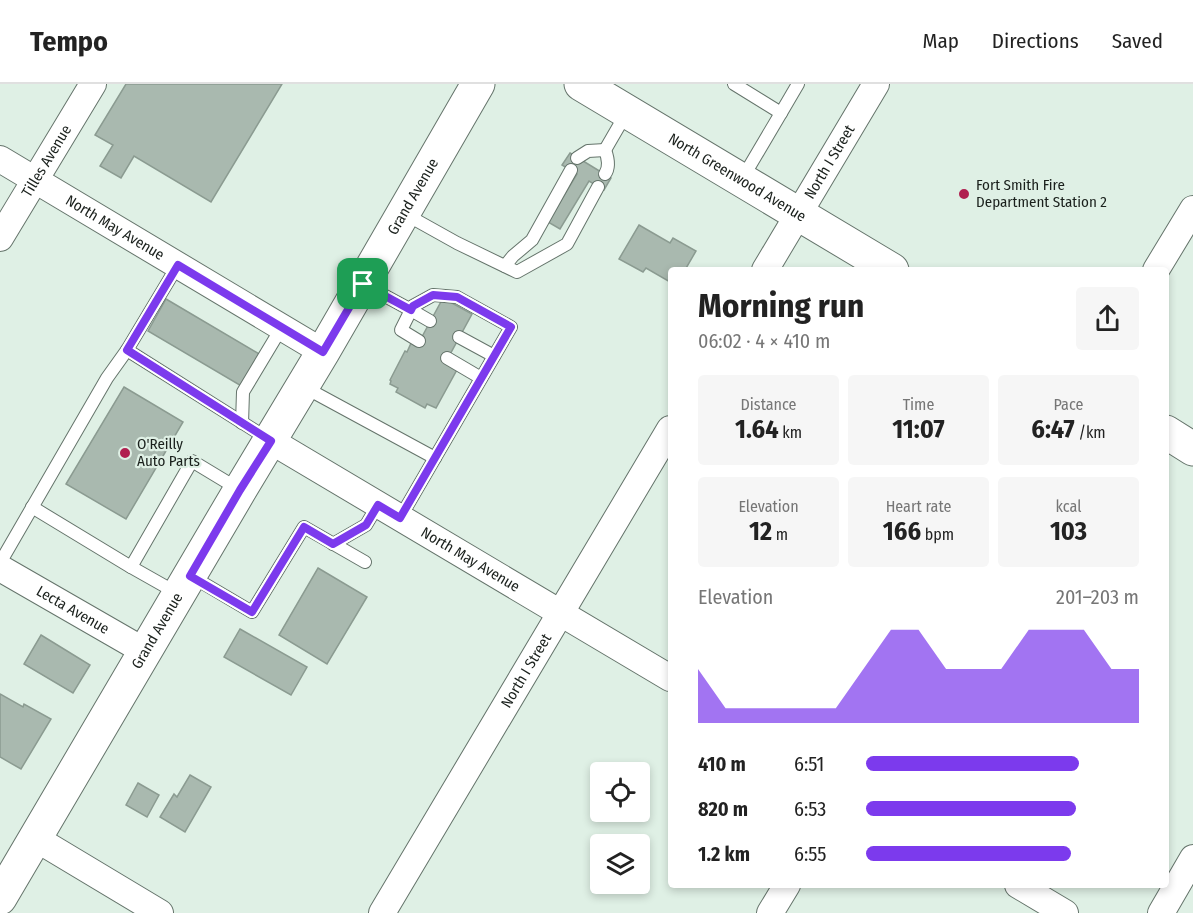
<!DOCTYPE html>
<meta charset="utf-8">
<style>
:root{--surface:#fff;--page:#f6f6f6;--text:#222;--muted:#767676;--line:#e0e0e0;--accent:#7c3aed}
body{margin:0;font-family:"Fira Sans Condensed",sans-serif;background:var(--page);color:var(--text);height:100vh;display:flex;flex-direction:column;font-size:22px;white-space:nowrap}
*{box-sizing:border-box;margin:0}
p{font-size:20px;color:var(--muted)}
.icon{flex:none;width:33px;height:33px;fill:none;stroke:currentColor;stroke-width:2;stroke-linecap:round;stroke-linejoin:round}
.map{position:relative;flex:1;overflow:hidden}
.sheet{position:absolute;left:668px;top:183px;width:501px;height:621px;display:flex;flex-direction:column;background:var(--surface);border-radius:6px;box-shadow:0 3px 9px #0003}
.sheet>*{flex:none}
.buttons{position:absolute;left:590px;top:678px;display:grid;gap:12px}
.buttons a{display:grid;place-items:center;width:60px;height:60px;border-radius:6px;background:var(--surface);box-shadow:0 3px 9px #0003;font-size:30px}
.pin{position:absolute;display:grid;place-items:center;width:51px;height:51px;color:#fff;margin:-26px;border-radius:12px;box-shadow:0 3px 9px #0006}
.round{display:grid;place-items:center;flex:none;width:63px;height:63px;border-radius:6px;background:var(--page)}
.summary{display:flex;align-items:center;justify-content:space-between;height:102px;padding:0 30px}
h1{font-size:33px;font-weight:700;line-height:45px}
.figures{display:grid;grid-template-columns:repeat(3,1fr);gap:9px;height:102px;padding:6px 30px}
.figures div{display:grid;align-content:center;border-radius:6px;background:var(--page);text-align:center}
.figures b{font-size:26px;font-weight:700}
.figures small{font-size:16px;font-weight:400}
.figures p{font-size:16px}
.chart{height:168px;padding:12px 30px}
.chart p{display:flex;justify-content:space-between}
.chart svg{width:100%;height:108px;margin-top:6px;fill:var(--accent);opacity:.7}
ul{padding:0 30px;list-style:none;font-size:20px}
li{display:grid;grid-template-columns:96px 72px 1fr;align-items:center;height:45px}
li i{height:15px;border-radius:8px;background:var(--accent)}
header{display:flex;align-items:center;gap:36px;box-sizing:border-box;height:84px;padding:0 30px;background:var(--surface);border-bottom:2px solid var(--line)}
header strong{font-size:28px}
nav{display:flex;gap:33px;margin-inline-start:auto;font-size:21px}
.map>svg:first-child{display:block}
</style>
<header>
<strong>Tempo</strong>
<nav><a>Map</a><a>Directions</a><a>Saved</a></nav>
</header>
<div class="map">
<svg width="1193" height="829" viewBox="0 0 1193 829">
<rect width="100%" height="100%" fill="#dff0e5"/>
<g fill="#a9b9af" stroke="#8b9b91" stroke-width="1.5">
<path d="M126,0H282L211,118L134,72L121,94L100,82L113,61L95,51Z"/>
<path d="M570,69L611,94L604,106L589,97L560,145L548,138L577,90L562,81Z"/>
<path d="M639,141L670,159L673,154L696,167L685,186H670V198L646,184L643,188L619,175Z"/>
<path d="M443,214L472,230L447,276L459,282L436,324L427,320L425,324L396,308L398,304L390,300L391,297L390,296L405,267L407,268L412,257L418,260Z"/>
<path d="M166,215L261,271L243,303L148,247Z"/>
<path d="M124,303L183,338L126,435L66,400Z"/>
<path d="M318,484L367,513L327,580L279,551Z"/>
<path d="M240,545L307,583L291,611L224,573Z"/>
<path d="M41,551L90,581L73,609L24,580Z"/>
<path d="M0,610L23,623L24,620L51,635L21,685L0,673Z"/>
<path d="M190,691L211,703L185,748L160,733L174,710L177,713Z"/>
<path d="M138,699L159,711L147,733L126,721Z"/>
</g>
<g fill="none" stroke-linecap="round" stroke-linejoin="round">
<defs>
<g id="lane">
<path d="M734,0L781,29L798,0"/>
<path d="M605,66L627,28"/>
<path d="M577,74L588,67L605,66"/>
<path d="M605,90C610,83 608,74 605,66"/>
<path d="M742,95L781,29"/>
<path d="M405,130L457,159L517,188L567,160L598,103"/>
<path d="M178,181L127,266L270,356"/>
<path d="M505,182L513,172L532,156L571,86"/>
<path d="M363,200L411,226L413,222L433,211L457,213L511,243L400,434"/>
<path d="M459,253L494,272"/>
<path d="M419,257L401,246L411,226L430,237"/>
<path d="M447,274L481,294"/>
<path d="M304,303L435,374"/>
<path d="M242,339L243,308L282,243"/>
<path d="M32,423L131,483L192,377L240,406"/>
<path d="M333,460L366,441L378,421"/>
<path d="M0,479L107,294L127,266"/>
<path d="M131,483L177,509"/>
<path d="M191,492L252,528L304,443L365,478"/>
</g>
<g id="street">
<path id="s1" d="M0,75L323,268"/>
<path id="s2" d="M0,154L93,0"/>
<path id="s3" d="M765,186L876,0"/>
<path d="M1156,186L1193,125"/>
<path id="s4" d="M271,357L670,594"/>
<path id="s5" d="M0,484L146,568"/>
<path d="M35,754L160,829"/>
<path d="M1018,801L1065,829"/>
<path id="s6" d="M382,829L670,345"/>
<path d="M770,829L787,801"/>
<path d="M1161,829L1193,774"/>
</g>
<g id="secondary">
<path id="s7" d="M581,0L892,186"/>
<path d="M1166,348L1193,365"/>
<path id="s8" d="M0,814L240,406L323,268L478,0"/>
</g>
</defs>
<use href="#lane" stroke="#65746b" stroke-width="14"/>
<use href="#street" stroke="#65746b" stroke-width="28"/>
<use href="#secondary" stroke="#65746b" stroke-width="35"/>
<use href="#lane" stroke="#fff" stroke-width="12"/>
<use href="#street" stroke="#fff" stroke-width="26"/>
<use href="#secondary" stroke="#fff" stroke-width="33"/>
</g>
<g fill="none" stroke-linecap="round" stroke-linejoin="round">
<defs>
<path id="route" d="M178,181L323,268L363,200L411,226L413,222L433,211L457,213L511,243L400,434L378,421L366,441L333,460L304,443L252,528L190,492L240,406L271,357L127,266Z"/>
</defs>
<use href="#route" stroke="#fff" stroke-width="12"/>
<use href="#route" stroke="#7c3aed" stroke-width="8"/>
</g>
<g fill="#b01f4f" stroke="#dff0e5" stroke-width="2">
<circle cx="964" cy="110" r="6"/>
<circle cx="125" cy="369" r="6"/>
</g>
<g text-anchor="middle" dominant-baseline="central" stroke-width="4.5" stroke-linejoin="round" paint-order="stroke">
<g font-size="15" fill="#1a201c" stroke="#dff0e5">
<text stroke="none"><textPath href="#s2" startOffset="90">Tilles Avenue</textPath></text>
<text stroke="none"><textPath href="#s3" startOffset="126">North I Street</textPath></text>
<text stroke="none"><textPath href="#s7" startOffset="182">North Greenwood Avenue</textPath></text>
<text stroke="none"><textPath href="#s8" startOffset="814">Grand Avenue</textPath></text>
<text stroke="none"><textPath href="#s1" startOffset="134">North May Avenue</textPath></text>
<text stroke="none"><textPath href="#s4" startOffset="232">North May Avenue</textPath></text>
<text stroke="none"><textPath href="#s5" startOffset="84">Lecta Avenue</textPath></text>
<text stroke="none"><textPath href="#s8" startOffset="310">Grand Avenue</textPath></text>
<text stroke="none"><textPath href="#s6" startOffset="282">North I Street</textPath></text>
</g>
<g font-size="15" fill="#1a201c" stroke="#dff0e5" text-anchor="start">
<text x="976" y="101">Fort Smith Fire<tspan x="976" dy="17">Department Station 2</tspan></text>
<text x="137" y="360">O'Reilly<tspan x="137" dy="17">Auto Parts</tspan></text>
</g>
</g>
</svg>
<div class="buttons">
<a><svg class="icon" aria-label="locate" viewBox="0 0 24 24"><circle cx="12" cy="12" r="6"/><path d="M12 2v4M12 18v4M2 12h4M18 12h4"/></svg></a>
<a><svg class="icon" aria-label="layers" viewBox="0 0 24 24"><path d="M12 4l9 5-9 5-9-5zM3 14l9 5 9-5"/></svg></a>
</div>
<div class="pin" style="left:363px;top:200px;background:#1e9e55"><svg class="icon" aria-label="arrive" viewBox="0 0 24 24"><path d="M6 21V4h12l-3 4 3 4H6"/></svg></div>
<section class="sheet">
<div class="summary"><div><h1>Morning run</h1><p>06:02 · 4 × 410 m</p></div><a class="round"><svg class="icon" aria-label="share" viewBox="0 0 24 24"><path d="M12 15V3M7 8l5-5 5 5M5 13v7h14v-7"/></svg></a></div>
<div class="figures">
<div><p>Distance</p><b>1.64<small> km</small></b></div>
<div><p>Time</p><b>11:07</b></div>
<div><p>Pace</p><b>6:47<small> /km</small></b></div>
</div>
<div class="figures">
<div><p>Elevation</p><b>12<small> m</small></b></div>
<div><p>Heart rate</p><b>166<small> bpm</small></b></div>
<div><p>kcal</p><b>103</b></div>
</div>
<div class="chart"><p><span>Elevation</span>201–203 m</p>
<svg viewBox="0 0 160 44" preserveAspectRatio="none"><path d="M0 44V22L10 38L20 38L30 38L40 38L50 38L60 22L70 6L80 6L90 22L100 22L110 22L120 6L130 6L140 6L150 22L160 22V44z"/></svg>
</div>
<ul>
<li><b>410 m</b>6:51<i style="width:78%"></i></li>
<li><b>820 m</b>6:53<i style="width:77%"></i></li>
<li><b>1.2 km</b>6:55<i style="width:75%"></i></li>
</ul>
</section>
</div>
